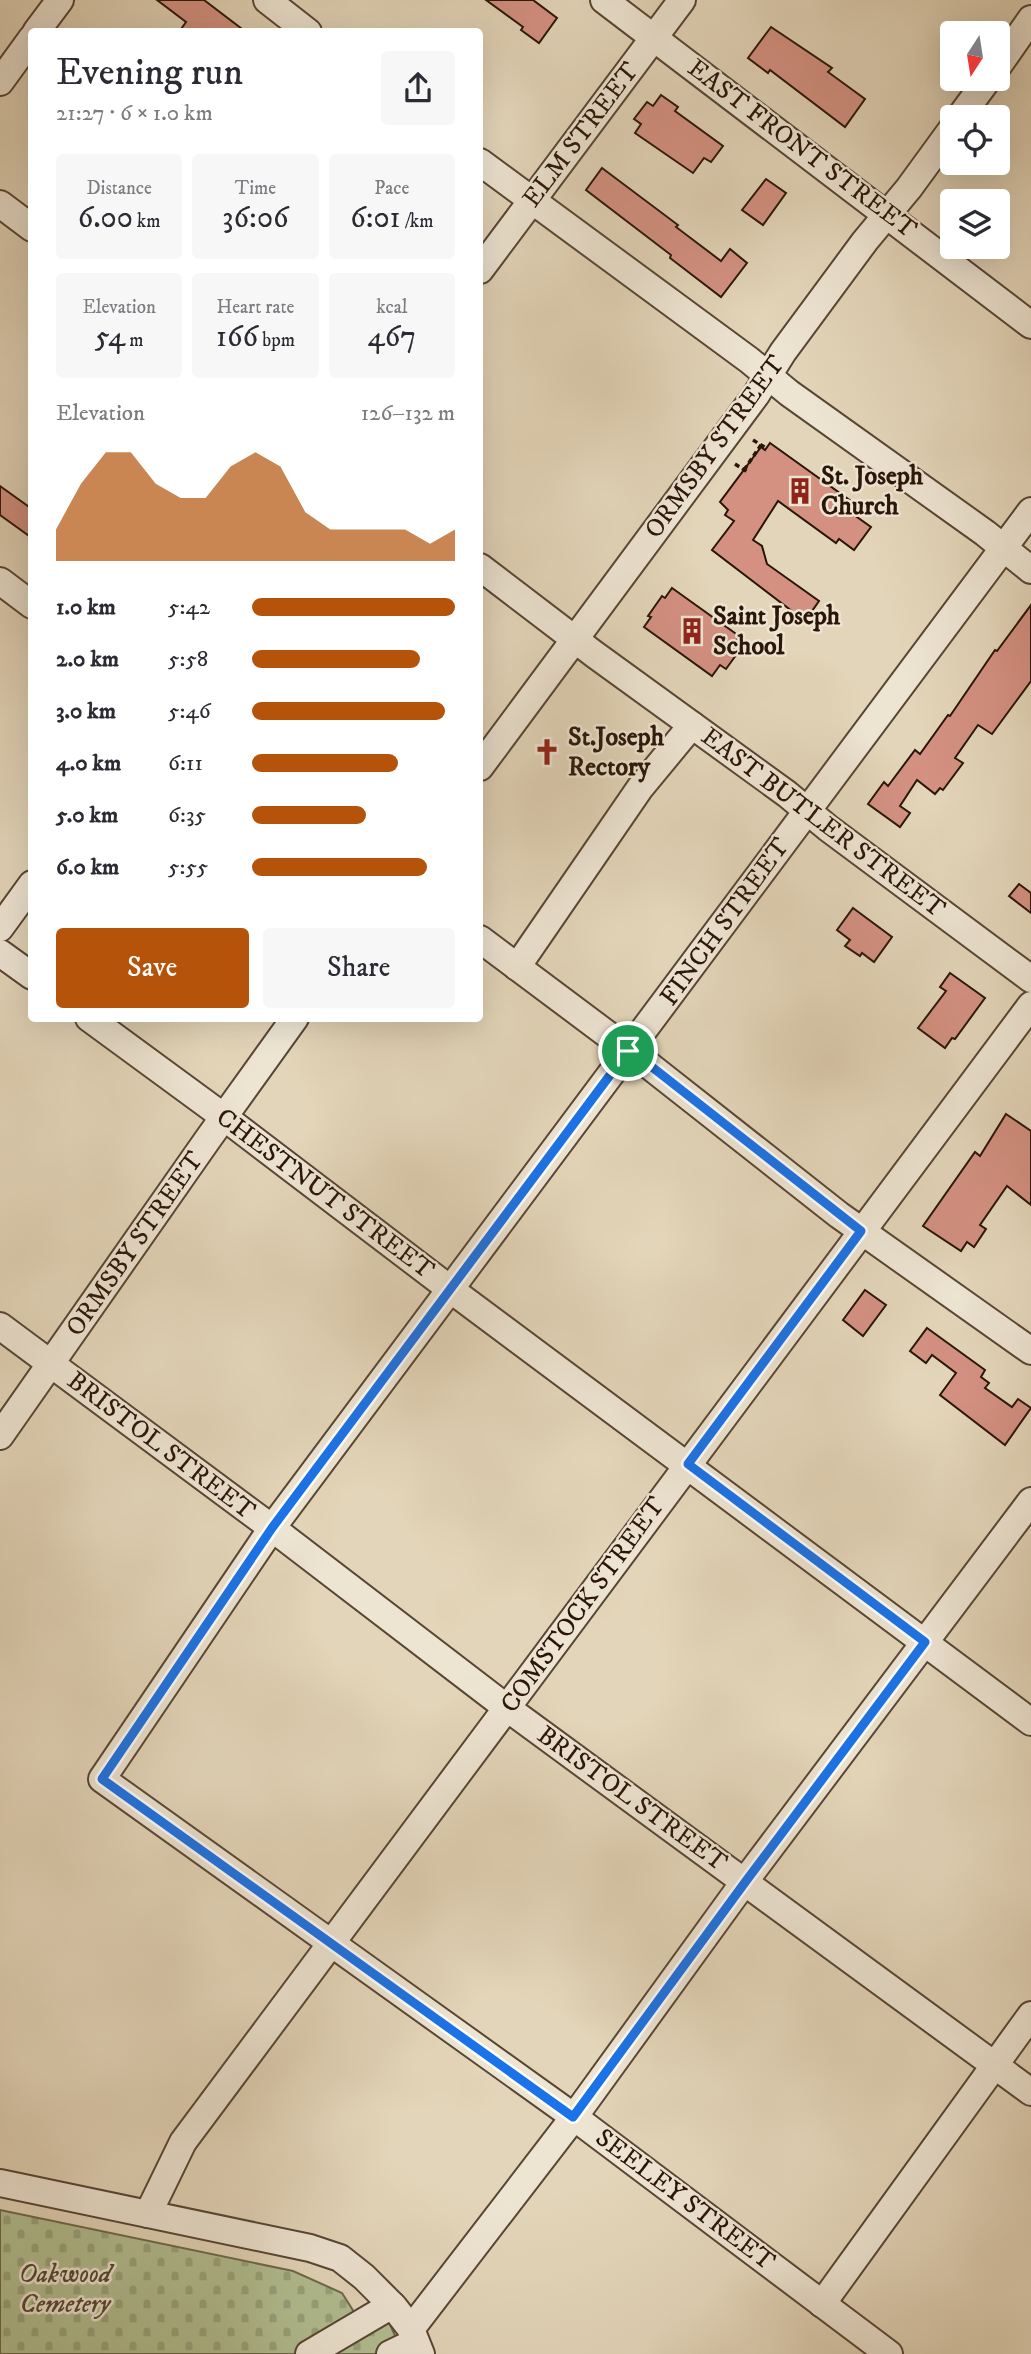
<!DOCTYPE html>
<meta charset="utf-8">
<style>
:root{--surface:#fff;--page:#f7f7f7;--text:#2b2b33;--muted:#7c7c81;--accent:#b45309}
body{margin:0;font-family:"IM FELL DW Pica",serif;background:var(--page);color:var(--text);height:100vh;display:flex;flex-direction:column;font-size:26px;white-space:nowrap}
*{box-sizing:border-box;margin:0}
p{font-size:23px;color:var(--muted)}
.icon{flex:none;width:38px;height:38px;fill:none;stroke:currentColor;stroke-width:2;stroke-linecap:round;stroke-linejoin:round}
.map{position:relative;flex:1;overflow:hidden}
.panel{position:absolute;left:28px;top:28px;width:455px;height:994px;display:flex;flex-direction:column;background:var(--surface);border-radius:7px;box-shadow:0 7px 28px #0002}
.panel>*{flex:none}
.needle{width:46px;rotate:192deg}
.fabs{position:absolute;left:940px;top:21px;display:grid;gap:14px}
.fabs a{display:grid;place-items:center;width:70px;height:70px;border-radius:7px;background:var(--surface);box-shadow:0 7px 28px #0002;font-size:35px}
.pin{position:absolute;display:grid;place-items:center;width:60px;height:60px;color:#fff;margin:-30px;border:4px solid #fff;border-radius:50%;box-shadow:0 2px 7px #0007}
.round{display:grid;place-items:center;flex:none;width:74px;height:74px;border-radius:7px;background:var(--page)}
.head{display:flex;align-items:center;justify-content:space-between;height:119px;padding:0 28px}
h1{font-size:38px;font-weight:600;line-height:52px}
.metrics{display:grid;grid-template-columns:repeat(3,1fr);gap:10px;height:119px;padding:7px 28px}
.metrics div{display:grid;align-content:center;border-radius:7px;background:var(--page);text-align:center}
.metrics b{font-size:30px;font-weight:600}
.metrics small{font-size:19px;font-weight:400}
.metrics p{font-size:19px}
.chart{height:196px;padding:14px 28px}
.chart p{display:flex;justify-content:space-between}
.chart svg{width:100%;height:126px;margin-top:7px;fill:var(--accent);opacity:.7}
.button{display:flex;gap:14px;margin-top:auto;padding:14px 28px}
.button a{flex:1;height:80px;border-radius:7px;background:var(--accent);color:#fff;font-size:28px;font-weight:600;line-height:80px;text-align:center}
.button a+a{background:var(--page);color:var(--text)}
ul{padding:0 28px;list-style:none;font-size:23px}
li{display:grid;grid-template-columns:112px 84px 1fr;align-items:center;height:52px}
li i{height:18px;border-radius:9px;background:var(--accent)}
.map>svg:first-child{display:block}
</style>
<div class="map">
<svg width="1031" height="2354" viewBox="0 0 1031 2354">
<defs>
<pattern id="cemetery-stones" width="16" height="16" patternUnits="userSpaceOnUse" patternTransform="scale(1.75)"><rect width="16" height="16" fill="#b1be91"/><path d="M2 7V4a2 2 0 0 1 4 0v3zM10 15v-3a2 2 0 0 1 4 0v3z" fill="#98a37c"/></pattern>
</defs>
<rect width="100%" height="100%" fill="#e3d5b9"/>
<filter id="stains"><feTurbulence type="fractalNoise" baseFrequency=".00286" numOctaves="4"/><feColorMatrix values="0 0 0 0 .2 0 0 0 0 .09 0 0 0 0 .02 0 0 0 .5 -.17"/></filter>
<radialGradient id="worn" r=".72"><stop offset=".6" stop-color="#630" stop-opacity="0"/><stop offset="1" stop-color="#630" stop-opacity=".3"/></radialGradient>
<path fill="url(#cemetery-stones)" stroke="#6e6a4d" stroke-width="2" d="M0,2210L293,2271L342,2293L356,2315L389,2322L403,2354H0Z"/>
<g fill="#d49182" stroke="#2a1609" stroke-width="2">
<path d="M157,0H204L246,32H179L186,22Z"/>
<path d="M486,0H533L557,18L539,43L521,30L523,27Z"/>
<path d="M771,27L832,68L828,72L865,99L845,127L770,70L768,73L748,58Z"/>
<path d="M661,95L678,107L675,111L723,146L711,162L704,158L693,173L635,133L641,124L634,119L647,102L653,106Z"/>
<path d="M602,168L678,225L676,227L721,261L730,249L747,263L721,297L670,258L671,255L586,190Z"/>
<path d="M766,179L786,193L763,225L742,210Z"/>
<path d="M770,443L855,504L853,506L861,512L857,517L871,527L854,550L839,539L836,543L778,501L753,540L762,546L767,564L819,601L805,621L712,550L734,521L725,515L728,510L720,502L761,447L765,450Z"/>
<path d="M0,486L32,509V538L0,515Z"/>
<path d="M672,588L739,636L732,646L739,651L726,669L720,665L712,676L644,627L651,617L648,616L662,596L665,598Z"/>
<path d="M1031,605V681L992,734L978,725L955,758L963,763L943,790L940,788L935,794L917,780L900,806L910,813L900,827L868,804L884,782L888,786L915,750L920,754L948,715L950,716L995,650L997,651Z"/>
<path d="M1019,884L1031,893V913L1009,896Z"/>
<path d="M853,908L892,937L874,962L862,953L860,956L845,946L850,940L837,930Z"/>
<path d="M950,973L985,998L955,1039L952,1038L945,1048L918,1028L946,991L940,987Z"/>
<path d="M1006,1114L1031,1131V1205L1007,1186L980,1225L986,1229L974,1247L967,1242L961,1251L923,1226L975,1152L980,1156Z"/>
<path d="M865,1290L886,1305L863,1336L843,1320Z"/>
<path d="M927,1328L985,1370L981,1377L989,1383L985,1388L1012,1407L1018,1399L1031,1408L1005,1445L940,1395L956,1373L932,1355L926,1363L910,1351Z"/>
</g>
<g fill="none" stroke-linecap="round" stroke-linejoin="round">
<defs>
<g id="minor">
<path d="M267,0L308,32"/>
<path d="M604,0L1031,325"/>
<path d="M36,32L60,0"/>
<path d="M998,66L1031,19"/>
<path d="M0,82L32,38"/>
<path d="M960,117L988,79"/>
<path d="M480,162L749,360L789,393L985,533L1031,570"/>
<path d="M0,204L32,228"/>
<path d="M480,270L682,0"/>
<path d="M480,567L594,654L787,794L828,828L1031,979"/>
<path d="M0,581L32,605"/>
<path d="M480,767L756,395L783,352L865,241L909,188L952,129"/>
<path d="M0,928L32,884"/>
<path d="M480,939L651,1067L839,1215L1031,1351"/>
<path d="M0,953L32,976"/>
<path d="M517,967L640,788L692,725"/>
<path d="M89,1018L224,1117L450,1289L1031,1722"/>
<path d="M0,1326L272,1528L507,1708L1031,2092"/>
<path d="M0,1436L208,1139L295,1018"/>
<path d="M0,2183L310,2248L340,2258L364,2277L394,2307L411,2329L421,2354"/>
<path d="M148,2214L183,2142L1031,1005"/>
<path d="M822,2304L1031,2015"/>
<path d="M411,2329L574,2117L745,1881L1031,1501"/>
<path d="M309,2354L392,2305"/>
<path d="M390,2354L415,2342"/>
<path d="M889,2354L574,2117L102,1779L272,1528L1031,511"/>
</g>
</defs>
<use href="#minor" stroke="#584635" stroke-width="30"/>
<g stroke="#2a1609" stroke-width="3.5" stroke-dasharray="5 3.5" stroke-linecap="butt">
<path d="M753,440L766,448"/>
<path d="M735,464L749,473"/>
<path d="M744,470L761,445"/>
</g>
<use href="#minor" stroke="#ede4d2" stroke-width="26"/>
</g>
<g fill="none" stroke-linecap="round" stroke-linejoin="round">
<defs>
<path id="route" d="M628,1051L652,1067L861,1231L688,1464L925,1642L746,1881L573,2117L102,1779L272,1528Z"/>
</defs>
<use href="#route" stroke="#fff" stroke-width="14"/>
<use href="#route" stroke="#1a73e8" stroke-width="9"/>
</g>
<defs>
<symbol id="building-bare" viewBox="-9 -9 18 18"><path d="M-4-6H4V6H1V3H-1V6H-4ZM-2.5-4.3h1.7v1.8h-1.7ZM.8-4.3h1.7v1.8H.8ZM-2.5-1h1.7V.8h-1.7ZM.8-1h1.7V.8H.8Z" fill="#8f2418" stroke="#ede4d2" stroke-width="2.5" paint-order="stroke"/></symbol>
<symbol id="church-bare" viewBox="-9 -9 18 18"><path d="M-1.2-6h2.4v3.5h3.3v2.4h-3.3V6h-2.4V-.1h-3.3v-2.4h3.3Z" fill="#8f2418" stroke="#ede4d2" stroke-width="2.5" paint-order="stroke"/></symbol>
</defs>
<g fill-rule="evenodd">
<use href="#building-bare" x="781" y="472" width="38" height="38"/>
<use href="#building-bare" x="673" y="612" width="38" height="38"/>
<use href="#church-bare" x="528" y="733" width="38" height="38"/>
</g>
<g text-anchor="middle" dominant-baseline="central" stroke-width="5" stroke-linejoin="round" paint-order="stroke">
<g font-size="26" fill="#2a1609" stroke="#ede4d2">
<text transform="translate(581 135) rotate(-53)">ELM STREET</text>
<text transform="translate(802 149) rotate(37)">EAST FRONT STREET</text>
<text transform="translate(715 447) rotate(-54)">ORMSBY STREET</text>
<text transform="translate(823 823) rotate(37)">EAST BUTLER STREET</text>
<text transform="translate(725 922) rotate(-54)">FINCH STREET</text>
<text transform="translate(325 1194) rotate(37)">CHESTNUT STREET</text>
<text transform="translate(135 1244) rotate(-55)">ORMSBY STREET</text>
<text transform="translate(161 1446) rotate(37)">BRISTOL STREET</text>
<text transform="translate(583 1605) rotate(-54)">COMSTOCK STREET</text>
<text transform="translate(632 1799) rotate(36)">BRISTOL STREET</text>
<text transform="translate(685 2200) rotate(37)">SEELEY STREET</text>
</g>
<g font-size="26" font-weight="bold" fill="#2a1609" stroke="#ede4d2" text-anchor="start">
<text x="821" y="476">St. Joseph<tspan x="821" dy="30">Church</tspan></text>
<text x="713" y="616">Saint Joseph<tspan x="713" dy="30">School</tspan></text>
<text x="568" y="737">St.Joseph<tspan x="568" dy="30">Rectory</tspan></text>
</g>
<g font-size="26" font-style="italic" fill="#524832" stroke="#ede4d2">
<text x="65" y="2274">Oakwood<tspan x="65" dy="30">Cemetery</tspan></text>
</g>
</g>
<rect width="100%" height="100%" filter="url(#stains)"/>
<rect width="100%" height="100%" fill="url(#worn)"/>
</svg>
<div class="fabs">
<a><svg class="needle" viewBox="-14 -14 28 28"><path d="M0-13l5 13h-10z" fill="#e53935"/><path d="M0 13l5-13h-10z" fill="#7c7c81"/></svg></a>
<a><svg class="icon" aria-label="locate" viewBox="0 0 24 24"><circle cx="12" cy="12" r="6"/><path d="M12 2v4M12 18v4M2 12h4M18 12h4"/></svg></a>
<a><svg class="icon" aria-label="layers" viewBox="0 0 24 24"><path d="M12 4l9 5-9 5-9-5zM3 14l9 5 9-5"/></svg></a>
</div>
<div class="pin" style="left:628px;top:1051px;background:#1e9e55"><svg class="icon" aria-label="arrive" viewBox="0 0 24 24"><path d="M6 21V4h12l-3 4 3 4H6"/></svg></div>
<section class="panel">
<div class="head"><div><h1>Evening run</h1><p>21:27 · 6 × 1.0 km</p></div><a class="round"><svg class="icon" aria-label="share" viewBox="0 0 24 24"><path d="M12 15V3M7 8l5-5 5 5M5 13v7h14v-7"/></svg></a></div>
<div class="metrics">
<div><p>Distance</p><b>6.00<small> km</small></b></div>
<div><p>Time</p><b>36:06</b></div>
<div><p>Pace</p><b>6:01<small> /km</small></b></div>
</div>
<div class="metrics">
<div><p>Elevation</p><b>54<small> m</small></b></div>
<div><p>Heart rate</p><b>166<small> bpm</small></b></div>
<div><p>kcal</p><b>467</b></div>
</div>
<div class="chart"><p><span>Elevation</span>126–132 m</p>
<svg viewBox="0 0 160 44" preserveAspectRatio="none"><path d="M0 44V33L10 17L20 6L30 6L40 17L50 22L60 22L70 11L80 6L90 11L100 27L110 33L120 33L130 33L140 33L150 38L160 33V44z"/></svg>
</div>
<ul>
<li><b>1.0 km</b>5:42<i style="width:100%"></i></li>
<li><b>2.0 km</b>5:58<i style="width:83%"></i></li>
<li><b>3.0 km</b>5:46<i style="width:95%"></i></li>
<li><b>4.0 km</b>6:11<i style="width:72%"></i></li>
<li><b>5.0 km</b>6:35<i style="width:56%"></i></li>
<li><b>6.0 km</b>5:55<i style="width:86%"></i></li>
</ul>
<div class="button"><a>Save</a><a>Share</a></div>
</section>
</div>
